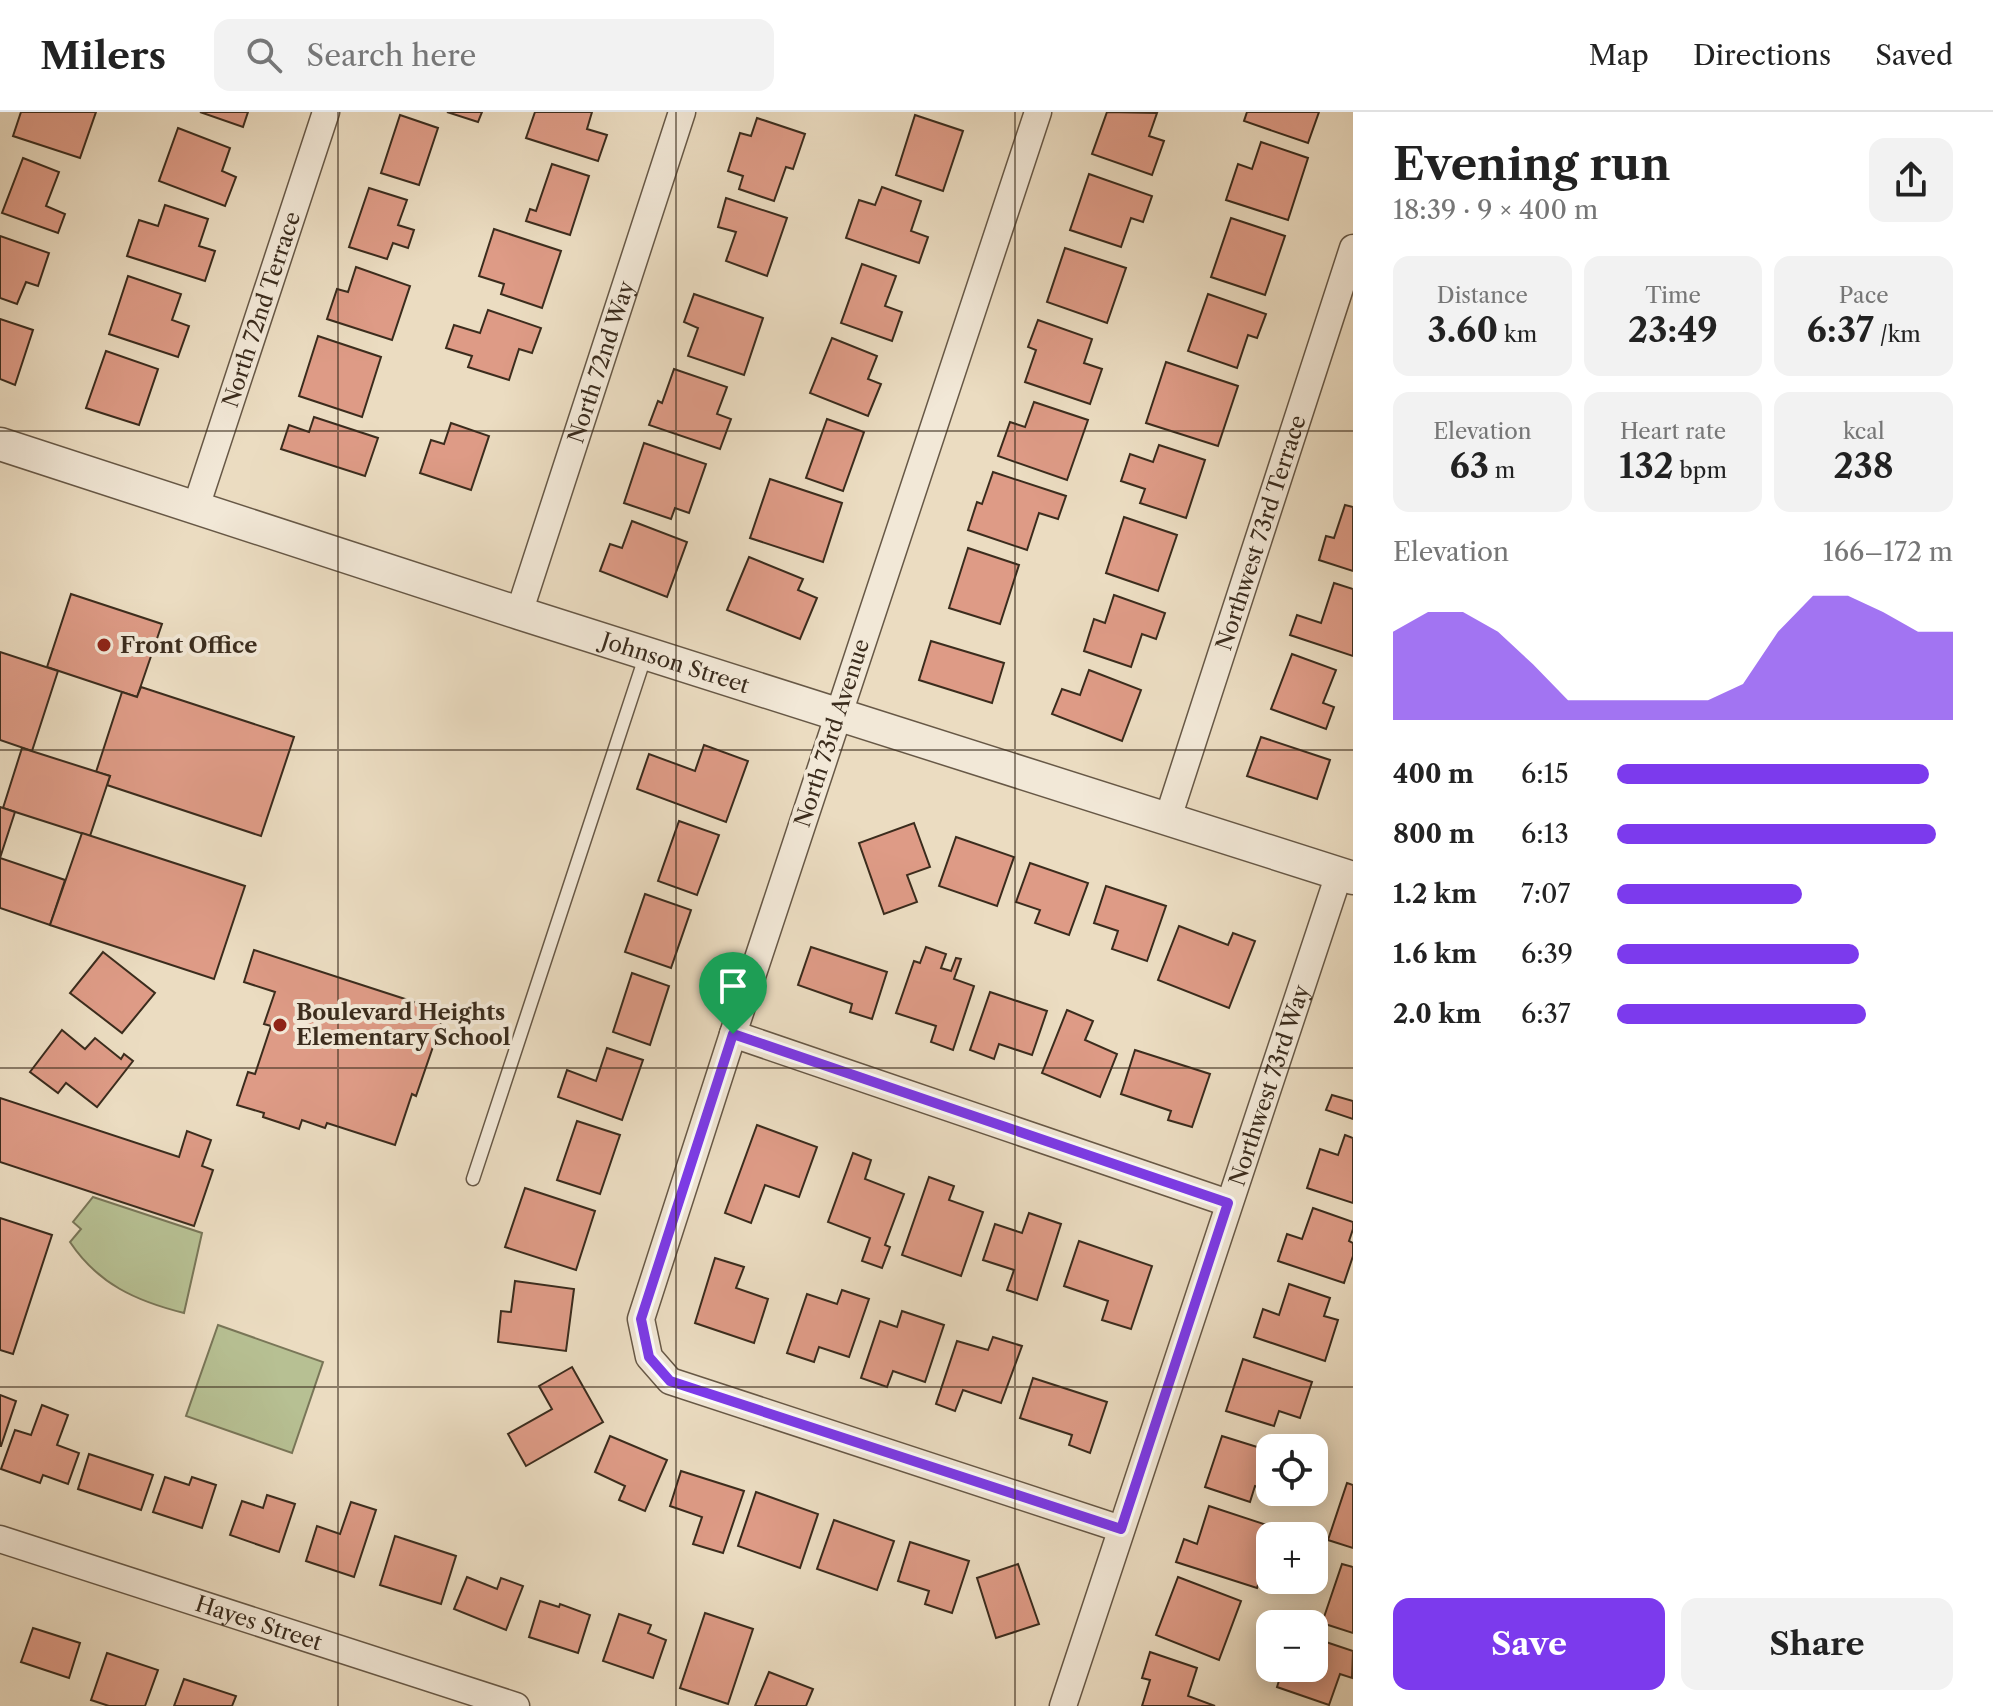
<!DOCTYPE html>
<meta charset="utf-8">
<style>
:root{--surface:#fff;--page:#f2f2f2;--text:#222;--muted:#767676;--line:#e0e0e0;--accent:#7c3aed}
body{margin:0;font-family:"Libre Caslon Text",serif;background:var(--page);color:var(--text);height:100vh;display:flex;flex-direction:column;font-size:30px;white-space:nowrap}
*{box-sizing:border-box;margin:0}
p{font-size:26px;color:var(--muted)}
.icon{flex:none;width:44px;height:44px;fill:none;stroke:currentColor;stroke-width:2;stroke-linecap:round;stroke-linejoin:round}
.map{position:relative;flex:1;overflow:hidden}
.side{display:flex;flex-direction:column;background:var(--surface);width:640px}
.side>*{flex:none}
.controls{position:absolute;left:1256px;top:1322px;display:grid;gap:16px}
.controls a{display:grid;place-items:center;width:72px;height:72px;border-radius:16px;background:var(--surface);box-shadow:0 4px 20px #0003;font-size:40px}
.pin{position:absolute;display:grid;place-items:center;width:68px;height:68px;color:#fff;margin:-82px -34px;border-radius:50% 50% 50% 0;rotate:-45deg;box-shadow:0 0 8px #0007}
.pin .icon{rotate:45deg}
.round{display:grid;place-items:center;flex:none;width:84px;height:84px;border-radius:16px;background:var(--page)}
.head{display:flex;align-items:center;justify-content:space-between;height:136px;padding:0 40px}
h1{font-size:44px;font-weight:700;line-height:60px}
.metrics{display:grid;grid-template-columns:repeat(3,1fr);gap:12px;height:136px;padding:8px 40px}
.metrics div{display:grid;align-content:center;border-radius:16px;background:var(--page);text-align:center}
.metrics b{font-size:34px;font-weight:700}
.metrics small{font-size:22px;font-weight:400}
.metrics p{font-size:22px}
.chart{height:224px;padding:16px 40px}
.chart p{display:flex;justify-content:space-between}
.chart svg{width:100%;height:144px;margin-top:8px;fill:var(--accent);opacity:.7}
.primary-button{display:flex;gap:16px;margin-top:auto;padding:16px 40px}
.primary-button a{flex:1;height:92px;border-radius:16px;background:var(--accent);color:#fff;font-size:32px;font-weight:700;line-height:92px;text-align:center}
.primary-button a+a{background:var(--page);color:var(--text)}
ul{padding:0 40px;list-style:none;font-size:26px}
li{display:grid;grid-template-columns:128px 96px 1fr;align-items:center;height:60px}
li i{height:20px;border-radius:10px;background:var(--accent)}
header{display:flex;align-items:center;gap:48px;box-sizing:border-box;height:112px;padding:0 40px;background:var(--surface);border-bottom:2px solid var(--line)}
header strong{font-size:38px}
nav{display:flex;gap:44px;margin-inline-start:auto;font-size:28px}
.search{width:560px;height:72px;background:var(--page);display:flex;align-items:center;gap:20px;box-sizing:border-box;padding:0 28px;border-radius:16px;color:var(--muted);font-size:30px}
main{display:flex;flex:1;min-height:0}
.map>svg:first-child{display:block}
</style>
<header>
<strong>Milers</strong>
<div class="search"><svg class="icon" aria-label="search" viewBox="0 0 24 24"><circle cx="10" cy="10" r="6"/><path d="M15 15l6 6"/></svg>Search here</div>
<nav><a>Map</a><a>Directions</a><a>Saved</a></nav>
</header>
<main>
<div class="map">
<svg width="1353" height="1594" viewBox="0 0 1353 1594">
<rect width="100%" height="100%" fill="#ebdcc1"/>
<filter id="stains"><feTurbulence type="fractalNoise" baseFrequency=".0025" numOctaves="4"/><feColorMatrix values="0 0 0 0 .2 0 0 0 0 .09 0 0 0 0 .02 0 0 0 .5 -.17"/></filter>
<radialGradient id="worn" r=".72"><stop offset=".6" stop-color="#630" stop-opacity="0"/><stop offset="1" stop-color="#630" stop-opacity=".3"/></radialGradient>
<g fill="#b7c093" stroke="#797658" stroke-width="2">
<path d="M93,1085L202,1121L184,1201C136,1189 98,1172 70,1130L81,1117L73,1110Z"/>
<path d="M218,1213L323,1250L292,1341L186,1304Z"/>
</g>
<g fill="#de9b86" stroke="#3b2c1d" stroke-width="2">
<path d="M21,0H96L80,46L13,24Z"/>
<path d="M200,0H248L243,15Z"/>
<path d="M447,0H482L478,10Z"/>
<path d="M535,0H592L587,17L607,23L598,49L526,26Z"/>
<path d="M1107,0L1157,1L1149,24L1164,29L1152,63L1092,42Z"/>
<path d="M1247,0H1319L1308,31L1244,9Z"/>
<path d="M400,3L438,16L419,73L381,61Z"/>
<path d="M915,3L963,19L943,79L896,63Z"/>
<path d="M757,6L805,22L793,57L786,55L774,89L739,77L743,64L728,59L740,21L751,24Z"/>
<path d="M178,16L230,36L222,59L236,65L225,94L159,69Z"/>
<path d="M1261,30L1308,46L1288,108L1226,88L1238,52L1252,57Z"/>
<path d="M23,46L59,60L46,94L65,102L58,121L2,101Z"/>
<path d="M552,52L589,64L570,123L526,109L530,97L536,99Z"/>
<path d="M1089,62L1152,84L1143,110L1131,106L1121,135L1070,118Z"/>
<path d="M882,75L921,89L911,119L928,125L919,151L846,126L859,88L875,93Z"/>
<path d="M369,76L407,88L398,113L414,118L408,136L393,131L387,147L349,135Z"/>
<path d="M726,86L787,106L767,164L726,149L736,120L718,115Z"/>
<path d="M165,93L208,107L199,134L215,139L205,169L127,144L139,108L158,114Z"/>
<path d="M1231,106L1285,124L1265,183L1211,165Z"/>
<path d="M494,117L561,139L542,196L501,182L504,172L479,164Z"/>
<path d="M0,124L49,141L38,174L26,170L17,192L0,186Z"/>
<path d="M1065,136L1126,156L1107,211L1047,190Z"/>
<path d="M862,152L896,164L885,194L902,200L892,229L841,211Z"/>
<path d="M356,155L410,174L392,228L327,207L337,177L348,180Z"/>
<path d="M128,164L181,182L172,208L189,214L178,245L109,222Z"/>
<path d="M694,182L763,206L744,263L688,244L698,216L684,210Z"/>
<path d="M1208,182L1266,202L1257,226L1248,223L1237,256L1188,239Z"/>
<path d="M488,198L541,216L532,241L519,237L509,268L468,255L472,244L446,236L454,213L480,221Z"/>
<path d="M0,207L33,218L15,273L0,267Z"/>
<path d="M1038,208L1092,227L1084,251L1102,257L1090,292L1025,270L1036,238L1028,235Z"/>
<path d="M318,224L381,245L362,305L299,284Z"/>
<path d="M832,226L877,244L868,267L881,272L868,304L810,281Z"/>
<path d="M106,239L158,257L139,313L86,296Z"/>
<path d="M1166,250L1238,274L1218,334L1146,311Z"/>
<path d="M674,257L727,275L717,302L731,307L720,337L649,313L658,289L662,291Z"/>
<path d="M1034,290L1088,308L1067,368L998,344L1010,310L1025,315Z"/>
<path d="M314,305L378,326L365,364L281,337L289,313L309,320Z"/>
<path d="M827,307L864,320L843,379L806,366Z"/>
<path d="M451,311L489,324L471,378L420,361L431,328L444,332Z"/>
<path d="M644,331L706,352L689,401L675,396L671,407L624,391Z"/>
<path d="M1159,333L1205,348L1186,406L1140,391L1145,377L1121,369L1130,342L1153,350Z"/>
<path d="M993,360L1066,384L1058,407L1039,401L1027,438L968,418L977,390L982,392Z"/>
<path d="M770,367L842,391L823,450L750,426Z"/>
<path d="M1345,393L1353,395V459L1319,448L1326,424L1334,426Z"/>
<path d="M1124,405L1177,423L1158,479L1106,461Z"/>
<path d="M632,409L687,430L667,485L600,459L610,432L622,436Z"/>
<path d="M968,436L1019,453L1000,512L949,496Z"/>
<path d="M749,445L803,467L798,478L817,486L800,527L727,498Z"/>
<path d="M1334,471L1353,477V544L1290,523L1297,503L1321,511Z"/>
<path d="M71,482L162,512L137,585L47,555Z"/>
<path d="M1114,483L1165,501L1156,527L1142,522L1131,555L1084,539L1094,507L1105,511Z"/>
<path d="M931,529L1004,551L992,591L919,568Z"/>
<path d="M0,540L58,559L32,639L0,628Z"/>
<path d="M1292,542L1336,558L1323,591L1334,595L1326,617L1271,597Z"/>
<path d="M1089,558L1141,578L1122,629L1052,602L1062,577L1080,583Z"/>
<path d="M141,575L294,625L261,724L107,673L110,664L96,660L122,580L137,585Z"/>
<path d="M1261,625L1330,648L1317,687L1247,664Z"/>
<path d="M704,633L748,649L726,710L637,677L649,642L695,659Z"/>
<path d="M22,636L110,664L90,724L3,696Z"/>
<path d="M0,695L15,700L0,746L65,768L50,813L0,796Z"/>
<path d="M679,709L719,723L697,783L658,769Z"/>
<path d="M914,711L930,755L907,763L917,790L884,802L859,731Z"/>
<path d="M82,721L245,774L214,867L50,813Z"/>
<path d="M956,725L1014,745L997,794L939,774Z"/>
<path d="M1030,751L1088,771L1069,823L1035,811L1040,798L1016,790Z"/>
<path d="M1106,774L1166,794L1147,849L1112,837L1118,819L1094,811Z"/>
<path d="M645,782L691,798L671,856L625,840Z"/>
<path d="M1179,814L1228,833L1233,821L1255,829L1229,896L1158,868Z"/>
<path d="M811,835L887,860L872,907L850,900L852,892L798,873Z"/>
<path d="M926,835L946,842L941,856L951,859L956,846L961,847L954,867L974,874L953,938L931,930L936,914L896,901L914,849L920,851Z"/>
<path d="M254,838L445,900L416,984L412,982L395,1033L327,1011L325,1016L302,1008L299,1017L263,1005L264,1001L237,993L248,960L255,962L271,914L264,912L275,880L244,870Z"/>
<path d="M103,840L155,881L122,921L70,881Z"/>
<path d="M632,861L669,874L650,933L613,920Z"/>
<path d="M990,880L1047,899L1032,943L999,932L994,947L970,938Z"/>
<path d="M1067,898L1093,909L1085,928L1117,942L1100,985L1042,961Z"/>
<path d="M62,918L85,937L95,926L121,947L124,942L133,949L97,995L66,971L58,981L30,960Z"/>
<path d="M607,936L643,948L622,1008L558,985L567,958L596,969Z"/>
<path d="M1135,938L1210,962L1192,1015L1168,1008L1171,999L1121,982Z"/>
<path d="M1332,983L1353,989V1007L1326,998Z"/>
<path d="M0,986L179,1045L187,1019L211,1028L202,1054L213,1058L194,1114L0,1050Z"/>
<path d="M577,1009L620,1023L600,1082L557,1068Z"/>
<path d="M757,1013L817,1035L799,1085L765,1073L751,1111L725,1101Z"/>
<path d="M1345,1023L1353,1026V1091L1307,1076L1320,1037L1338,1043Z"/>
<path d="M853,1041L871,1048L865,1067L904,1082L885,1133L890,1135L882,1156L862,1149L870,1126L828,1110Z"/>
<path d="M929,1065L954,1074L949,1088L983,1100L961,1164L902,1143Z"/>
<path d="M525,1076L595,1099L576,1158L505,1135Z"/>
<path d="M1313,1096L1353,1110V1117L1349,1129L1353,1131V1144L1344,1171L1278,1149L1287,1122L1302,1127Z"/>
<path d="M1029,1101L1061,1112L1037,1188L1007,1178L1014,1158L983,1148L995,1112L1022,1121Z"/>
<path d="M0,1106L52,1123L13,1242L0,1238Z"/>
<path d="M1079,1129L1152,1154L1131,1217L1102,1208L1108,1189L1064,1174Z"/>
<path d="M715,1146L744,1155L736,1176L768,1187L754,1231L695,1211Z"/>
<path d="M515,1169L574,1177L566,1239L498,1230L501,1199L511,1200Z"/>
<path d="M1289,1172L1330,1186L1324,1204L1338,1208L1325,1249L1254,1225L1263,1197L1279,1203Z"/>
<path d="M842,1178L869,1187L849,1245L819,1235L814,1250L787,1241L807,1182L837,1192Z"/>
<path d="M902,1199L944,1213L925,1270L893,1259L887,1275L861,1266L880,1209L897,1215Z"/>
<path d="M993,1225L1022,1234L1001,1291L963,1278L955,1299L936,1292L957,1229L988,1238Z"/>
<path d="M1243,1247L1312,1270L1300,1306L1279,1299L1274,1314L1226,1299Z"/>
<path d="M572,1255L603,1310L526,1354L508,1322L552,1297L539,1274Z"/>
<path d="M1033,1266L1107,1290L1090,1341L1069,1333L1072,1323L1020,1306Z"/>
<path d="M0,1283L16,1289L1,1334H0Z"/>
<path d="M42,1293L68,1303L57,1333L79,1341L68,1372L43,1363L40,1371L1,1357L15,1318L31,1323Z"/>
<path d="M610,1324L667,1348L645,1399L619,1388L625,1374L595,1360Z"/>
<path d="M1222,1324L1270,1339V1379L1255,1374L1250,1390L1205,1375Z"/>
<path d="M89,1342L153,1363L141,1398L78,1377Z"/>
<path d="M681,1359L744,1379L723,1441L693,1432L702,1405L670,1394Z"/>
<path d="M165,1365L189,1373L192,1365L216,1373L202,1416L153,1400Z"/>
<path d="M1347,1371L1353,1373V1436L1328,1428Z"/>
<path d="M756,1380L818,1402L800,1456L738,1434Z"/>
<path d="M267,1383L295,1392L279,1440L230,1423L242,1389L263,1396Z"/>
<path d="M351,1390L376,1398L354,1465L306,1449L317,1414L340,1422Z"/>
<path d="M1209,1394L1276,1416L1274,1424H1270V1435L1257,1476L1176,1450L1184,1427L1197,1432Z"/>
<path d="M834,1408L894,1429L877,1478L817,1457Z"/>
<path d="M395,1424L456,1444L441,1492L380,1473Z"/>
<path d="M910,1430L969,1449L952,1501L925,1492L929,1479L898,1469Z"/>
<path d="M1018,1452L1039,1512L996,1526L977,1466Z"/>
<path d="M1342,1452L1353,1455V1521L1322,1511Z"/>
<path d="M467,1465L497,1477L501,1466L523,1474L506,1518L454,1497Z"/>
<path d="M1178,1465L1241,1489L1219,1548L1156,1523Z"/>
<path d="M540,1489L559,1495L560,1492L590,1503L578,1541L529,1525Z"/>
<path d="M705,1501L753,1517L728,1592L680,1576Z"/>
<path d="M619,1502L651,1513L648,1521L666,1528L653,1566L603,1549Z"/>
<path d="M33,1516L80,1531L69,1566L21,1550Z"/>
<path d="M1314,1526L1353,1539L1352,1566L1340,1562L1329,1593L1277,1575L1283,1556H1314Z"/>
<path d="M1150,1540L1197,1556L1188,1584L1215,1594H1142L1150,1568L1142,1566Z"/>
<path d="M107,1541L158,1558L145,1594H109L91,1588Z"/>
<path d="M769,1560L813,1577L806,1594H755Z"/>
<path d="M184,1567L236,1584L232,1594H174Z"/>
</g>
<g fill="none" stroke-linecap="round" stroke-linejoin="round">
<defs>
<path id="service" d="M473,1067L646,542"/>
<g id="minor">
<path d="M1038,0L733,922L641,1207L649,1245L670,1269L1121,1417"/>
<path id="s1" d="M196,395L326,0"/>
<path id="s2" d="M519,501L682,0"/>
<path id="s3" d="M1168,706L1353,136"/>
<path d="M733,922L1228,1091"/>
<path id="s4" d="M0,1427L516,1594"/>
<path id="s5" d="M1063,1594L1339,762"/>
</g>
<g id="tertiary">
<path id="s6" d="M0,332L519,501L1353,766"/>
</g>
</defs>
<use href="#service" stroke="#675846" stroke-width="15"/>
<use href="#minor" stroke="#675846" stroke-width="29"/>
<use href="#tertiary" stroke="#675846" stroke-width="35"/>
<use href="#service" stroke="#f2e8d7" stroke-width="12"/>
<use href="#minor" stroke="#f2e8d7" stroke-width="26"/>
<use href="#tertiary" stroke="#f2e8d7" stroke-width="32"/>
</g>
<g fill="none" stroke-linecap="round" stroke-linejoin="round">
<defs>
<path id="route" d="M733,922L1228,1091L1121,1417L670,1269L649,1245L641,1207Z"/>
</defs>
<use href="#route" stroke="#fff" stroke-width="16"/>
<use href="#route" stroke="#7c3aed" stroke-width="10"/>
</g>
<path fill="none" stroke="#3b2c1d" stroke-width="2" stroke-opacity="0.55" d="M338,0V1594M676,0V1594M1015,0V1594M0,319H1353M0,638H1353M0,956H1353M0,1275H1353"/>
<g fill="#8f2418" stroke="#f2e8d7" stroke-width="3">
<circle cx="104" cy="533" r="8"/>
<circle cx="280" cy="913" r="8"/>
</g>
<g text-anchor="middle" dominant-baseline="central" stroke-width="8" stroke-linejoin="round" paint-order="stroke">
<g font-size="22" fill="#3b2c1d" stroke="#f2e8d7">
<text stroke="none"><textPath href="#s1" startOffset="208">North 72nd Terrace</textPath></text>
<text stroke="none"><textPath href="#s2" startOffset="264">North 72nd Way</textPath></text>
<text stroke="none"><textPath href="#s3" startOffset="300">Northwest 73rd Terrace</textPath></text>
<text stroke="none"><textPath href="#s6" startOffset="710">Johnson Street</textPath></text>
<text transform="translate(832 621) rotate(-72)">North 73rd Avenue</text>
<text stroke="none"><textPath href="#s5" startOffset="654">Northwest 73rd Way</textPath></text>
<text stroke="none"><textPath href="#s4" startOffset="272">Hayes Street</textPath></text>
</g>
<g font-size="22" font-weight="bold" fill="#3b2c1d" stroke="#f2e8d7" text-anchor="start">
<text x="120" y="533">Front Office</text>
<text x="296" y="900">Boulevard Heights<tspan x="296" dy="25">Elementary School</tspan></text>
</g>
</g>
<rect width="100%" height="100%" filter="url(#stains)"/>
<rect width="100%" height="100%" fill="url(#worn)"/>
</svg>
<div class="controls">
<a><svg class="icon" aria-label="locate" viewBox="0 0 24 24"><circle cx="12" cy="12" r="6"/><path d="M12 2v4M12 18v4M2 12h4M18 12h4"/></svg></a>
<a>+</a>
<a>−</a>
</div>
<div class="pin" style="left:733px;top:922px;background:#1e9e55"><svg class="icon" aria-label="arrive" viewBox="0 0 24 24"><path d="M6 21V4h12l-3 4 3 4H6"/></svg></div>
</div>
<section class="side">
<div class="head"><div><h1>Evening run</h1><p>18:39 · 9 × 400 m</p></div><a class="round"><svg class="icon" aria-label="share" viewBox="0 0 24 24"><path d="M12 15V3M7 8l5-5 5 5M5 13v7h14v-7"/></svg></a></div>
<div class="metrics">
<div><p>Distance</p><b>3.60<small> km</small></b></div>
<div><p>Time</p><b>23:49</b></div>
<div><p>Pace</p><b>6:37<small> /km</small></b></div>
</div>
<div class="metrics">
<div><p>Elevation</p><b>63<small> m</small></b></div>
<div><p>Heart rate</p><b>132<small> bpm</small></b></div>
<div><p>kcal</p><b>238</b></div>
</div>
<div class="chart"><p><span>Elevation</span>166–172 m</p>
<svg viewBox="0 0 160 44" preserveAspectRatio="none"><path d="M0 44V17L10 11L20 11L30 17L40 27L50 38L60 38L70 38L80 38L90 38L100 33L110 17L120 6L130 6L140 11L150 17L160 17V44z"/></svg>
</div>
<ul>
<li><b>400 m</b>6:15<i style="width:93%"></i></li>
<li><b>800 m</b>6:13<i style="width:95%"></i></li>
<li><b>1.2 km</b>7:07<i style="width:55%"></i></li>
<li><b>1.6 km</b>6:39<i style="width:72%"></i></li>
<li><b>2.0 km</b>6:37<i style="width:74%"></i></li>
</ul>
<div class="primary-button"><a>Save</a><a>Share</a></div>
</section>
</main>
